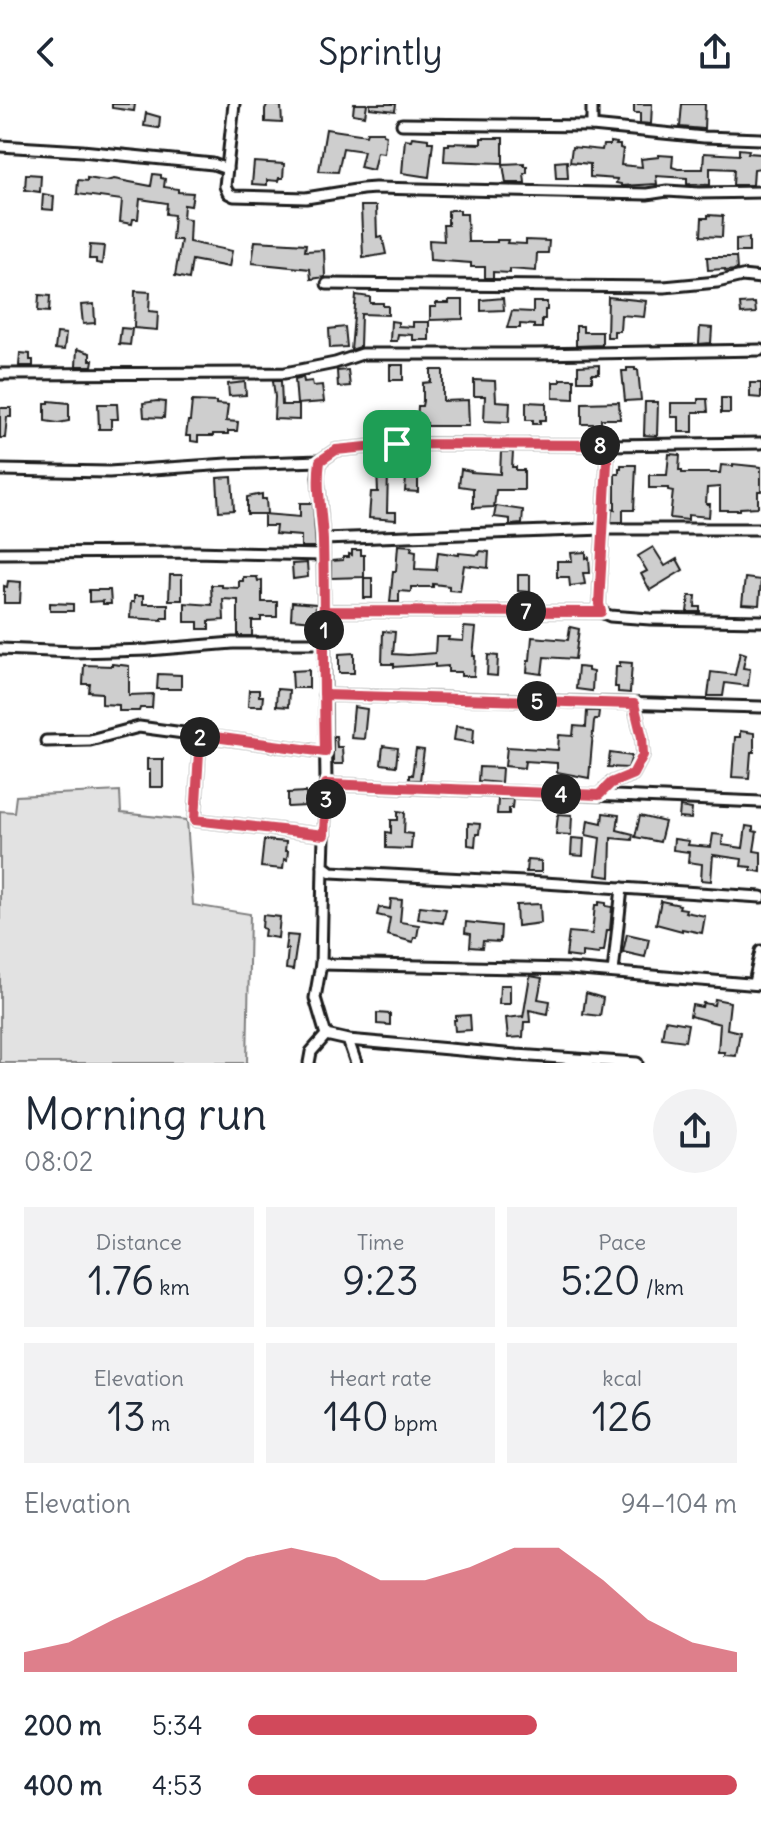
<!DOCTYPE html>
<meta charset="utf-8">
<style>
:root{--surface:#fff;--page:#f2f2f3;--text:#1f2937;--muted:#747a83;--accent:#d1495b}
body{margin:0;font-family:Delius,sans-serif;background:var(--page);color:var(--text);height:100vh;display:flex;flex-direction:column;font-size:30px;white-space:nowrap}
*{box-sizing:border-box;margin:0}
p{font-size:26px;color:var(--muted)}
.icon{flex:none;width:44px;height:44px;fill:none;stroke:currentColor;stroke-width:2;stroke-linecap:round;stroke-linejoin:round}
.map{position:relative;height:959px;overflow:hidden}
.side{display:flex;flex-direction:column;background:var(--surface);flex:1}
.side>*{flex:none}
.pin{position:absolute;display:grid;place-items:center;width:68px;height:68px;color:#fff;margin:-34px;border-radius:16px;box-shadow:0 4px 12px #0006}
.km{position:absolute;width:40px;height:40px;margin:-20px;border-radius:50%;background:#222;color:#fff;font-size:22px;line-height:40px;text-align:center}
.round{display:grid;place-items:center;flex:none;width:84px;height:84px;border-radius:42px;background:var(--page)}
.overview{display:flex;align-items:center;justify-content:space-between;height:136px;padding:0 24px}
h1{font-size:44px;font-weight:600;line-height:60px}
.stats{display:grid;grid-template-columns:repeat(3,1fr);gap:12px;height:136px;padding:8px 24px}
.stats div{display:grid;align-content:center;border-radius:0px;background:var(--page);text-align:center}
.stats b{font-size:40px;font-weight:600}
.stats small{font-size:22px;font-weight:400}
.stats p{font-size:22px}
.chart{height:224px;padding:16px 24px}
.chart p{display:flex;justify-content:space-between}
.chart svg{width:100%;height:144px;margin-top:8px;fill:var(--accent);opacity:.7}
ul{padding:0 24px;list-style:none;font-size:26px}
li{display:grid;grid-template-columns:128px 96px 1fr;align-items:center;height:60px}
li i{height:20px;border-radius:10px;background:var(--accent)}
header{display:flex;justify-content:space-between;align-items:center;height:104px;padding:0 24px;background:var(--surface);font-size:36px;font-weight:600}
.map>svg:first-child{display:block}
</style>
<header><svg class="icon" aria-label="back" viewBox="0 0 24 24"><path d="M15 5l-7 7 7 7"/></svg>Sprintly<svg class="icon" aria-label="share" viewBox="0 0 24 24"><path d="M12 15V3M7 8l5-5 5 5M5 13v7h14v-7"/></svg></header>
<div class="map">
<svg width="761" height="959" viewBox="0 0 761 959">
<rect width="100%" height="100%" fill="#fff"/>
<filter id="ink" filterUnits="userSpaceOnUse"><feTurbulence type="fractalNoise" baseFrequency=".0125" numOctaves="2"/><feDisplacementMap in="SourceGraphic" scale="16" xChannelSelector="R" yChannelSelector="G"/><feConvolveMatrix kernelMatrix="1 2 1 2 8 2 1 2 1" color-interpolation-filters="sRGB"/></filter>
<g filter="url(#ink)">
<path fill="#e2e2e2" stroke="#7f7f7f" stroke-width="2" d="M120,687L121,709L187,716L193,801L250,810L247,959H0V707L14,708L16,692Z"/>
<g fill="#cecece" stroke="#1c1c1c" stroke-width="2">
<path d="M112,0H135L134,7L112,4Z"/>
<path d="M270,0L281,2L282,19L265,18V5L267,1Z"/>
<path d="M354,0H367L365,12L353,10Z"/>
<path d="M370,0H396L395,7L370,4Z"/>
<path d="M634,0H652L651,20L640,19V9H634Z"/>
<path d="M682,0H705L704,25L680,23Z"/>
<path d="M146,9L160,13L159,24L144,22Z"/>
<path d="M326,25L366,31L367,28H383V30L386,31L384,49L377,48L373,66L360,63L364,47L343,44L338,68L319,67Z"/>
<path d="M412,33L428,35V38H433L429,73L402,69L405,35L411,36Z"/>
<path d="M481,34H503V59L444,57L445,41H449V39L481,40Z"/>
<path d="M610,38L617,39L616,41H620V44L623,45L621,61L642,63L641,55L659,53V51L673,52L672,63L678,65H703L704,49L739,51V45L749,46L748,49L761,50V64L754,65L753,81H733L734,65L710,64V81L687,80V74L656,72L657,80L621,82V80L616,79L617,75L590,73V60L570,58L572,43L602,46L603,41H610Z"/>
<path d="M567,57L568,74H556L555,58Z"/>
<path d="M254,58L284,60L283,74H279L278,77L267,76V81L252,80Z"/>
<path d="M524,59V62H527V69H524L525,79H506L503,60Z"/>
<path d="M26,70L41,71L40,88L25,86Z"/>
<path d="M153,70L161,71V74L165,75L164,83L178,85V88L193,89L191,102L184,101L183,114L190,115L189,138L232,147L229,163L192,156L189,175L175,172L181,136H172L174,111L166,110L167,99L140,95L138,115H133L132,120L120,118L122,96L77,90L78,76L87,77V74L106,77L114,75L151,82Z"/>
<path d="M43,90L54,92L53,106L42,105Z"/>
<path d="M361,102H376L377,133L382,132L386,150L363,154Z"/>
<path d="M451,106H460V110H467L468,138H497V136H508L507,139L526,140V136L549,137L548,149H537L536,167L510,165V169L493,168V174H485V163H471V159L430,156L429,136L444,137L443,121H448V107Z"/>
<path d="M708,111L723,112L722,133L701,132L702,114H708Z"/>
<path d="M749,134V148H736V135Z"/>
<path d="M255,137L306,140L305,147L324,146L325,173L311,175L310,165L252,159Z"/>
<path d="M90,141L104,142L102,160L96,159V155H89Z"/>
<path d="M707,153H736L737,166L725,167V165L708,166Z"/>
<path d="M135,187L150,188L149,207L158,208L157,226L134,224Z"/>
<path d="M39,191L50,192L49,208L38,207Z"/>
<path d="M356,191L370,193V199H383V202H388V211L361,210L360,243L351,246Z"/>
<path d="M608,193L646,197L644,213L621,211L620,227H614V233H607Z"/>
<path d="M503,194L504,206L481,207V196Z"/>
<path d="M449,196H463V215L430,216V203H436V199H449Z"/>
<path d="M533,198H547V206H545V215H542V224H534V221L520,220V224H507L512,207L533,208Z"/>
<path d="M755,199L756,209L741,210L740,200Z"/>
<path d="M94,200L95,219L83,220L81,201Z"/>
<path d="M391,217L398,218V222L413,223V218H429V236H413V231L398,230L397,237H390Z"/>
<path d="M576,222H583V228H602V241L576,242Z"/>
<path d="M345,223L347,243L330,244L329,225Z"/>
<path d="M700,223L712,224L711,239L699,240Z"/>
<path d="M121,224L132,225L130,241L119,240Z"/>
<path d="M57,229L66,230L64,246L55,245Z"/>
<path d="M77,245L90,249V256H93L92,262H76Z"/>
<path d="M20,249L30,250V256H33V262H19Z"/>
<rect x="390" y="261" width="13" height="15"/>
<path d="M599,261V270H592V277H578V262Z"/>
<path d="M627,264H635V266H638L641,296L625,297L622,267H627Z"/>
<path d="M348,266L350,282L338,283L337,267Z"/>
<path d="M431,266H443V297L468,296L469,322H427V319H417L418,302H422L423,297V279L431,278Z"/>
<path d="M303,273L304,278L312,277L313,282L322,281L324,298L297,300L295,275Z"/>
<path d="M560,275H574V295L553,294V278H560Z"/>
<path d="M474,276L495,277L496,297L510,298L509,318L484,317L485,292H474Z"/>
<path d="M273,277H281L282,301H299V316L274,315L275,293Z"/>
<path d="M245,278L246,291L229,292L228,280Z"/>
<path d="M750,279H761V294L750,293Z"/>
<rect x="721" y="294" width="9" height="15"/>
<path d="M698,295H707L708,308H693V328H679V313H671V299H698Z"/>
<path d="M49,297L69,299V317L58,319L45,317V299H49Z"/>
<path d="M157,297L165,298L164,314L144,313L143,299Z"/>
<path d="M192,297L216,298V300L228,301L226,317L238,318L237,327H228V330H213V332H198V338L191,337V332H186L188,317H190Z"/>
<path d="M526,298L546,299V316H540V320H533V316H526Z"/>
<path d="M619,298L620,315H601V320H582V299Z"/>
<path d="M645,298H658L657,332L644,331Z"/>
<path d="M98,300H117L118,315H111V325H99Z"/>
<path d="M0,304H11V313H7L5,334H0Z"/>
<path d="M399,316V324L406,323L407,333H392L391,317Z"/>
<path d="M501,348H513L512,363H516V366H524V386H496L494,403L473,404V384L459,382L461,365L471,367V368L500,370Z"/>
<path d="M669,350L680,351L679,366H682V369H720L721,361L733,362V360L761,363V387H758V403L740,404V406H720V383L707,384L706,400H710L709,413L688,411V416L670,414L673,387L668,386V384H649V371H667Z"/>
<path d="M621,361H636L634,406H623V418H611L612,405L615,406V370H619V364H621Z"/>
<path d="M377,367H388L387,408H396V416L369,414L371,388H378Z"/>
<path d="M232,373L234,406L219,407L217,374Z"/>
<path d="M406,373L418,374V388L405,387Z"/>
<path d="M262,390V395H266L267,410H247V393Z"/>
<path d="M300,399H313L316,443H301V432L275,430L276,422H264V410L300,413Z"/>
<path d="M496,402L523,406L522,420L510,421V415L494,413Z"/>
<path d="M398,441L412,442L411,446L416,447L415,465L436,466L438,448L459,451V449L479,451L480,447L489,448L488,464L464,461L460,487L449,486V482L433,480V483H411V488L399,487V498H390L393,467H396Z"/>
<path d="M653,443L665,462L677,455L683,466L650,486L641,470L647,467L638,452Z"/>
<path d="M352,446H361V451H364V473L331,474V457L343,456V453H349V450L352,451Z"/>
<path d="M586,448V454L589,453L590,469H583L585,480L570,482L569,473H557V457H572L571,449Z"/>
<path d="M307,459L308,473L293,475L292,460Z"/>
<path d="M170,471H182V496H169Z"/>
<path d="M518,471H530V488L518,487Z"/>
<path d="M243,473H257L258,477L262,476V498H277V513H261V517H252V532H238V496L223,495L224,516L209,517V525H198V518H185V499L212,501L211,481H222V483L239,484V477H243Z"/>
<rect x="364" y="474" width="8" height="20"/>
<path d="M745,474L761,476L759,501L742,500Z"/>
<path d="M8,477L21,478L20,499H4V482L7,483Z"/>
<path d="M89,486H110L111,500H103V497L89,498Z"/>
<path d="M134,492H143V500H168V514H162V516L130,514L131,498H134Z"/>
<path d="M689,492H696L695,503H700V508H687Z"/>
<path d="M292,498L316,500L315,517L291,515Z"/>
<path d="M50,499L73,500V507H50Z"/>
<path d="M464,523L476,524L473,552H475L474,572H461V568H448V562L435,563V560L394,563V560H382L383,527L395,528L393,550L408,551L435,549L436,533H449L448,536L463,537Z"/>
<path d="M570,523L579,525L575,555L544,553L542,570L527,568L528,556H530L532,533L568,536Z"/>
<path d="M740,548L746,550L743,564L750,565L748,582L725,579L723,592H708L711,568L735,571Z"/>
<path d="M354,549V569H339V550Z"/>
<path d="M488,551L498,552L497,572L487,571Z"/>
<path d="M620,558L632,559L630,589L618,588V583H615L616,562H620Z"/>
<path d="M112,560L129,562V591L153,590L152,604H140L139,607H119V601L102,600V589L89,588L90,580H83L84,561L112,562Z"/>
<path d="M578,563L588,564V567L593,568L592,587L576,585Z"/>
<path d="M309,566V584H293L292,567Z"/>
<path d="M158,570L181,571V585H157Z"/>
<path d="M277,585L289,586L288,603L276,602Z"/>
<path d="M249,586H259V592H263L262,602H248Z"/>
<path d="M354,603L367,605L364,635L351,634Z"/>
<path d="M587,607H599L598,615H595L594,617L589,674L557,668V659L525,657L524,664L505,662L507,643L558,646L559,631L573,632L574,622L586,623Z"/>
<path d="M456,622L474,624L473,639L454,636Z"/>
<path d="M740,627L754,629V648H751L749,674L732,673L735,633H740Z"/>
<path d="M333,632H336L337,643H342L343,660H333Z"/>
<path d="M383,642L398,644L396,662L381,660Z"/>
<path d="M416,645L424,646L420,676H409V671H412Z"/>
<path d="M610,649L632,652L628,664L608,663Z"/>
<path d="M147,655H163V683H150V666H147Z"/>
<path d="M479,663L502,664L501,679L478,677Z"/>
<path d="M306,688L307,702L288,703V689Z"/>
<path d="M498,695H513L512,704H509V710H497Z"/>
<path d="M680,703L692,705L691,715L679,714Z"/>
<path d="M398,707L405,708L404,729L412,730L411,745L386,744V728L391,729V716H398Z"/>
<path d="M603,709L619,711L617,726L633,730L632,736L611,734L610,773L596,771L600,734L586,731L588,716L602,719Z"/>
<path d="M558,710L572,711L571,731L556,730Z"/>
<path d="M640,712L665,718L660,738L635,733Z"/>
<path d="M468,719L480,720L479,730H476L475,742L468,741Z"/>
<path d="M746,722L753,723V727L757,728L754,747L761,748V768L751,766V763L741,762L742,755L713,751L711,777L701,776L702,760L688,758L689,748L673,746L674,735L689,737L688,741L711,743L713,730L723,731L722,741L743,744Z"/>
<path d="M572,734L584,735L583,752L571,751Z"/>
<path d="M264,736L286,738L285,747H288L287,756L284,755L283,765L261,763Z"/>
<path d="M527,756L541,757V768H526Z"/>
<path d="M391,795L402,796L400,818L419,821L417,833H414L413,838L387,831L390,814L377,811L379,803L390,805Z"/>
<path d="M661,797L680,801L679,804L686,805L685,808L705,812L702,829L682,825V827L656,820Z"/>
<path d="M599,798L606,799V802L612,803L610,826H607L604,847H600L599,850L582,848V854L566,852L569,828L592,830L595,801H599Z"/>
<path d="M540,800L541,819L517,822L516,801Z"/>
<path d="M420,802L446,805L443,819L418,815Z"/>
<path d="M263,811L280,813L278,834L264,832L265,825L262,824Z"/>
<path d="M466,818L501,822L500,838L483,837L482,844L470,843L471,830L465,829Z"/>
<path d="M627,830L649,835L645,853L623,848Z"/>
<path d="M287,831L298,832L293,866L286,865L288,845H285Z"/>
<path d="M530,872L542,874L538,895L550,897L548,910L529,906L530,918H524L523,933L508,934L506,914L523,912V914Z"/>
<path d="M500,881H510V900H499Z"/>
<path d="M586,889L603,894L600,912L583,910Z"/>
<path d="M715,895L730,898L727,925L740,928L736,952L724,951L725,948H718L720,920L690,912L692,901L702,903L703,899L714,901Z"/>
<path d="M377,909L390,910V921L377,920Z"/>
<path d="M470,911L471,926L455,927L454,916H456V912Z"/>
<path d="M665,916L688,920L685,937L662,934Z"/>
</g>
<g fill="none" stroke-linecap="round" stroke-linejoin="round">
<defs>
<g id="minor">
<path d="M234,0L225,82L228,89L234,92L306,94L362,85L375,84L647,90L667,87L699,89L761,88"/>
<path d="M402,20L592,22V0"/>
<path d="M592,22L704,33L761,35"/>
<path d="M0,42L82,47L213,60L227,65"/>
<path d="M327,180L664,183L717,178L742,172L761,174"/>
<path d="M0,270L285,269L335,259L362,250H536L761,246"/>
<path d="M761,339L608,341L397,340L336,346L320,357L318,373L323,435L326,680L323,762L331,768L544,779L761,793"/>
<path d="M608,341L599,500L601,508L610,512L650,515L761,517"/>
<path d="M0,366L109,368L227,360L320,357"/>
<path d="M323,435L604,425H761"/>
<path d="M0,449L194,448L323,451"/>
<path d="M323,507L601,508"/>
<path d="M0,545L76,548L148,546L233,539H324"/>
<path d="M324,591L761,603"/>
<path d="M200,631L195,716L324,731"/>
<path d="M46,637L90,636L139,623L325,648"/>
<path d="M326,680L761,698"/>
<path d="M599,691L611,679L633,670L643,651L642,633L634,600"/>
<path d="M323,762L321,860L315,894L326,931L348,936L356,959"/>
<path d="M321,860L569,865L761,881"/>
<path d="M613,868L622,784"/>
<path d="M754,879L761,847"/>
<path d="M348,936L516,951L637,959"/>
<path d="M309,959L311,948L326,931"/>
</g>
</defs>
<use href="#minor" stroke="#1c1c1c" stroke-width="15"/>
<use href="#minor" stroke="#fff" stroke-width="9"/>
</g>
</g>
<g fill="none" stroke-linecap="round" stroke-linejoin="round" filter="url(#ink)">
<defs>
<path id="route" d="M397,340L336,346L320,357C316,384 322,410 323,437C325,507 323,578 325,648L200,631L195,716L324,731L326,680L599,691L611,679L633,670L643,651L642,633L634,600L324,591L323,507L601,508L599,500L608,341L397,340"/>
</defs>
<use href="#route" stroke="#fff" stroke-width="16"/>
<use href="#route" stroke="#d1495b" stroke-width="10"/>
</g>
</svg>
<div class="pin" style="left:397px;top:340px;background:#1e9e55"><svg class="icon" aria-label="arrive" viewBox="0 0 24 24"><path d="M6 21V4h12l-3 4 3 4H6"/></svg></div>
<b class="km" style="left:324px;top:526px">1</b>
<b class="km" style="left:200px;top:633px">2</b>
<b class="km" style="left:326px;top:695px">3</b>
<b class="km" style="left:561px;top:690px">4</b>
<b class="km" style="left:537px;top:597px">5</b>
<b class="km" style="left:526px;top:507px">7</b>
<b class="km" style="left:600px;top:341px">8</b>
</div>
<section class="side">
<div class="overview"><div><h1>Morning run</h1><p>08:02</p></div><a class="round"><svg class="icon" aria-label="share" viewBox="0 0 24 24"><path d="M12 15V3M7 8l5-5 5 5M5 13v7h14v-7"/></svg></a></div>
<div class="stats">
<div><p>Distance</p><b>1.76<small> km</small></b></div>
<div><p>Time</p><b>9:23</b></div>
<div><p>Pace</p><b>5:20<small> /km</small></b></div>
</div>
<div class="stats">
<div><p>Elevation</p><b>13<small> m</small></b></div>
<div><p>Heart rate</p><b>140<small> bpm</small></b></div>
<div><p>kcal</p><b>126</b></div>
</div>
<div class="chart"><p><span>Elevation</span>94–104 m</p>
<svg viewBox="0 0 160 44" preserveAspectRatio="none"><path d="M0 44V38L10 35L20 28L30 22L40 16L50 9L60 6L70 9L80 16L90 16L100 12L110 6L120 6L130 16L140 28L150 35L160 38V44z"/></svg>
</div>
<ul>
<li><b>200 m</b>5:34<i style="width:59%"></i></li>
<li><b>400 m</b>4:53<i style="width:100%"></i></li>
</ul>
</section>
